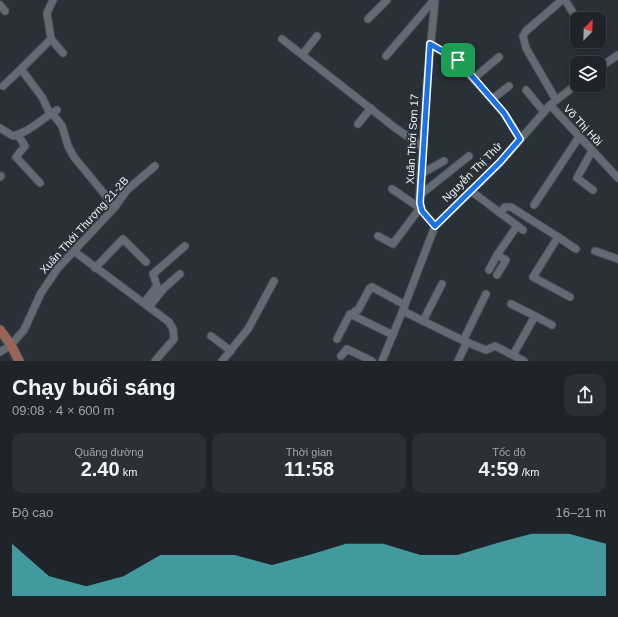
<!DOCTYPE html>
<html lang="vi">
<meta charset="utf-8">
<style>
:root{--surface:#1f242a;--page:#2c3036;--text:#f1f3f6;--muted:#a1a4a8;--line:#3c4147;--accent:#52cdcf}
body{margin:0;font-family:Arial,sans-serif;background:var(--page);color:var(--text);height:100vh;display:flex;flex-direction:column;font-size:15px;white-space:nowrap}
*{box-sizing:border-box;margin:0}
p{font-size:13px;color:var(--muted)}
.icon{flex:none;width:22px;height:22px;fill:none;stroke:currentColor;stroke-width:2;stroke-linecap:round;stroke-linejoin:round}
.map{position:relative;height:361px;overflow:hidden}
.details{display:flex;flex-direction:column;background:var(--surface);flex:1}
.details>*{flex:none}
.needle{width:26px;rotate:23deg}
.buttons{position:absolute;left:570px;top:12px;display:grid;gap:8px}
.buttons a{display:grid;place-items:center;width:36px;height:36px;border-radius:8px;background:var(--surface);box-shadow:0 2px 6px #0003,0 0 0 1px var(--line);font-size:20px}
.pin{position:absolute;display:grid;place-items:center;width:34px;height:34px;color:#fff;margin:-17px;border-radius:8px;box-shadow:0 2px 6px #0006}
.round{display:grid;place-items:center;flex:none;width:42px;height:42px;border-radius:12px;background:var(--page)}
.head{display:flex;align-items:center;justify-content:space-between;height:68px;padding:0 12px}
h1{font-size:22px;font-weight:700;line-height:30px}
.metrics{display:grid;grid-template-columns:repeat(3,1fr);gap:6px;height:68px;padding:4px 12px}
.metrics div{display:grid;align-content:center;border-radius:10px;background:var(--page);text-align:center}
.metrics b{font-size:20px;font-weight:700}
.metrics small{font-size:11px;font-weight:400}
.metrics p{font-size:11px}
.chart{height:112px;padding:8px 12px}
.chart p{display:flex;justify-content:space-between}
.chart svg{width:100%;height:72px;margin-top:4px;fill:var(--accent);opacity:.7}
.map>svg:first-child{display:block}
</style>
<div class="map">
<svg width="618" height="361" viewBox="0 0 618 361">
<rect width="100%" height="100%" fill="#293038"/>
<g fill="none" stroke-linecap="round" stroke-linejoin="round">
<defs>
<g id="minor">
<path d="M565,0L577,19"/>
<path d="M0,5L5,11"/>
<path d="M368,19L387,0"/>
<path d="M51,39L63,53"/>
<path d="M282,39L394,127L423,147"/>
<path d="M430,44L457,61L504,113L520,139"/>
<path d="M303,54L317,36"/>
<path d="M386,56L434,0"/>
<path d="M599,68L618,55"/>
<path d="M474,78L499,57"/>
<path d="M3,86L21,69"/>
<path d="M526,90L544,112"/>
<path d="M492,99L509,86"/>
<path d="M556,100L526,48L523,36L526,31L562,0"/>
<path d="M550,105L618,178"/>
<path d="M52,113L62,126L68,146L74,157L115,207"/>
<path d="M50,114L42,97L21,69L51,39L47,13L53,0"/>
<path d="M358,124L371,108"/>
<path d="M0,128L13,136C30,132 41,119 57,110"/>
<path d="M18,135L25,146L16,157L40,183"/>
<path d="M592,151L577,178L593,190"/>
<path d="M421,174L444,161"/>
<path d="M0,177L1,176"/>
<path d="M471,191L523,230"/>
<path d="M420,195L469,156"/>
<path d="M534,205L579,137"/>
<path d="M500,213L505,207H511L558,237L533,277L570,297"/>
<path d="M435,226L422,211L419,203L427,82L435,0"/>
<path d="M378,236L393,244L420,208L392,189"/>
<path d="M558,237L576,249"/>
<path d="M595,251L618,259"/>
<path d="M75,252L169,322L173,329L174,339L155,361"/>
<path d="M95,268L123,239L146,262"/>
<path d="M489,270L497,255"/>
<path d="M497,275L506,260L497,255L517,226"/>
<path d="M144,303L157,286L153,274L185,246"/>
<path d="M511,304L535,316L513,355"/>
<path d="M149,307L164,288L180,274"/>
<path d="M355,311L358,310L370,288L372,287L405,305"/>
<path d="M403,311L464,341L486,350L495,346L524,361"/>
<path d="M535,316L552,325"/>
<path d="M423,321L442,284"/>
<path d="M211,336L231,351"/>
<path d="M337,339L350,314L393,335"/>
<path d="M463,341L486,294"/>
<path d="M0,352L11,345L24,330L41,293L58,268L115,207L127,190L155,166"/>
<path d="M341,356L347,349L372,361"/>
<path d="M222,361L248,329L274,281"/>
<path d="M382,361L401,315L435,226L500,163L550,105L577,84"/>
<path d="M458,361L467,342"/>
</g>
<path id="major" d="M0,330L11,345L19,361"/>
</defs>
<use href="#minor" stroke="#474d54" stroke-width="9"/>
<use href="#major" stroke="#474d54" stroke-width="11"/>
<use href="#minor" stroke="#626b73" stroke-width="7"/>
<use href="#major" stroke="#9a6559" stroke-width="9"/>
</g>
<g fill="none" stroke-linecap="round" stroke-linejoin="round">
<defs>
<path id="route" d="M430,44L458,60L504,113L520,139L500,162L435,226L422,211L420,203Z"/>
</defs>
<use href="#route" stroke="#fff" stroke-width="8"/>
<use href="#route" stroke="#1a73e8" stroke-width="5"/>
</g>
<g text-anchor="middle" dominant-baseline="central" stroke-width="3.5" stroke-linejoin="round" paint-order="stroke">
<g font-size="11" fill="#f0f5fa" stroke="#293038">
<text transform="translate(583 125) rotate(47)">Võ Thị Hồi</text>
<text transform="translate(412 139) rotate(-87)">Xuân Thới Sơn 17</text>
<text transform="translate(472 172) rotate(-45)">Nguyễn Thị Thử</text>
<text transform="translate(84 225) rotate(-48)">Xuân Thới Thượng 21-2B</text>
</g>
</g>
</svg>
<div class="buttons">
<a><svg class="needle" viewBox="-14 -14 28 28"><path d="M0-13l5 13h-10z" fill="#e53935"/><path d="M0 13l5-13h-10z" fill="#a1a4a8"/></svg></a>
<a><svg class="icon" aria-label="layers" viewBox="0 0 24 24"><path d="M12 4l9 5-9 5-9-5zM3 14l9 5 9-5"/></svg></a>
</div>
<div class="pin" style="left:458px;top:60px;background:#1e9e55"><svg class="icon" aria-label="arrive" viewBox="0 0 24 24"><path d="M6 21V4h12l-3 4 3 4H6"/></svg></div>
</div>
<section class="details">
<div class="head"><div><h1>Chạy buổi sáng</h1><p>09:08 · 4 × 600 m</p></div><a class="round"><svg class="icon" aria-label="share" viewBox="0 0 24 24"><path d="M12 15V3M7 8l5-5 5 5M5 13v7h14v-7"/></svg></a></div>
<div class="metrics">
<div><p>Quãng đường</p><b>2.40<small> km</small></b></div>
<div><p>Thời gian</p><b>11:58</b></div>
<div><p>Tốc độ</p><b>4:59<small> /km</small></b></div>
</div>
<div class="chart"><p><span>Độ cao</span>16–21 m</p>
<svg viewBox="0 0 160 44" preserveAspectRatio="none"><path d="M0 44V12L10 32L20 38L30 32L40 19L50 19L60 19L70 25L80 19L90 12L100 12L110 19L120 19L130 12L140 6L150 6L160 12V44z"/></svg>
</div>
</section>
